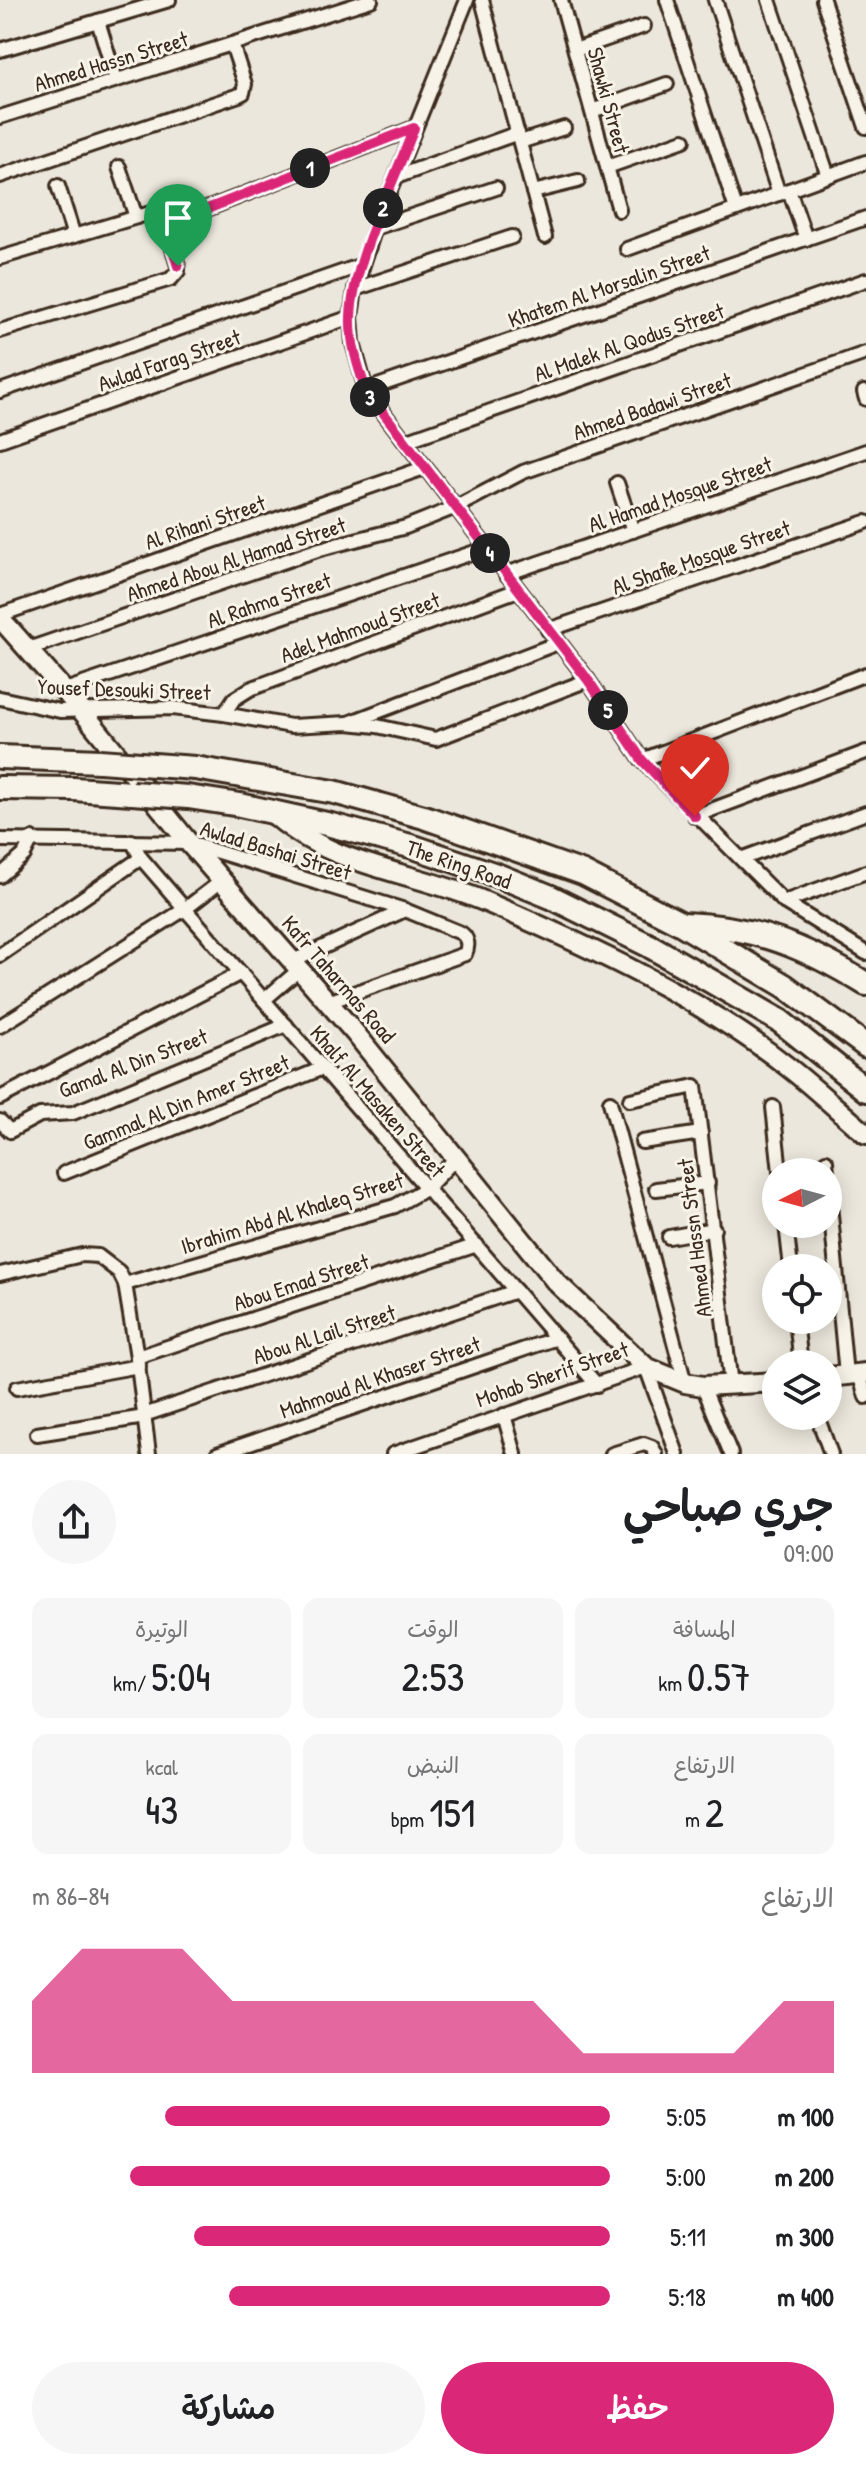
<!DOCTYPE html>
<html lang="ar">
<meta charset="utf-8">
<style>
:root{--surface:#fff;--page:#f6f6f6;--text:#202124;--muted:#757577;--accent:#db2777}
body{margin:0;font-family:"Patrick Hand","Playpen Sans Arabic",sans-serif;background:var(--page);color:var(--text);direction:rtl;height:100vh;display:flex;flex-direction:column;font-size:30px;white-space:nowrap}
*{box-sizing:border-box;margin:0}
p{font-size:26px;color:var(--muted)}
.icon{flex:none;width:44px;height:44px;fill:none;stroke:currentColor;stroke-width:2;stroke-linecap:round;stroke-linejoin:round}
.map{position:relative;height:1454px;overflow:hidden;direction:ltr}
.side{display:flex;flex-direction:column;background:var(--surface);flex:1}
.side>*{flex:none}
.needle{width:52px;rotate:264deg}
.fabs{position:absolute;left:762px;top:1158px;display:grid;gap:16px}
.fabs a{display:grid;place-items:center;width:80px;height:80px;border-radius:50%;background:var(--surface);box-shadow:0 4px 20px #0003;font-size:40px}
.pin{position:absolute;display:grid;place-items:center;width:68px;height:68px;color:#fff;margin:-82px -34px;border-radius:50% 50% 50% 0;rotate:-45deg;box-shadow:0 0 8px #0007}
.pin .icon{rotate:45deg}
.km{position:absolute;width:40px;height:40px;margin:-20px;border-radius:50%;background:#222;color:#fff;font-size:22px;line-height:40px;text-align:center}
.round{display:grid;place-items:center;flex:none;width:84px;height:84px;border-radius:42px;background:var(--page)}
.head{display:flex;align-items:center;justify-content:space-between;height:136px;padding:0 32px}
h1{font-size:44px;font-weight:600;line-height:60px}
.stats{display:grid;grid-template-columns:repeat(3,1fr);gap:12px;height:136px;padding:8px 32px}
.stats div{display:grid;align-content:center;border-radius:16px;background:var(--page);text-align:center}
.stats b{font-size:40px;font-weight:600}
.stats small{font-size:22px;font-weight:400}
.stats p{font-size:22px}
.chart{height:224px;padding:16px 32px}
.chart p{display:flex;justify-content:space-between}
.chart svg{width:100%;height:144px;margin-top:8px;fill:var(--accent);opacity:.7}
.cta{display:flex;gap:16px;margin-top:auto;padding:16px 32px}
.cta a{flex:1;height:92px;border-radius:48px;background:var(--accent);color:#fff;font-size:32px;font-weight:600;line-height:92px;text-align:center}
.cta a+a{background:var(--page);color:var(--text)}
ul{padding:0 32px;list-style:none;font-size:26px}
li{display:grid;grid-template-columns:128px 96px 1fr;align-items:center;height:60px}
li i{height:20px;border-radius:10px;background:var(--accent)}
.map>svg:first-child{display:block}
</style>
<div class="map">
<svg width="866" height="1454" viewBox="0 0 866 1454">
<rect width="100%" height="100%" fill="#ece7dc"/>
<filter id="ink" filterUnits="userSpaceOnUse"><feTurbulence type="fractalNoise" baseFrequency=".0125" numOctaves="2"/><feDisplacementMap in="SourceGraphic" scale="16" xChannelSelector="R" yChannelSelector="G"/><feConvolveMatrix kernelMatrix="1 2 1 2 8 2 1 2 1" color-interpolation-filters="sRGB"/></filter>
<g filter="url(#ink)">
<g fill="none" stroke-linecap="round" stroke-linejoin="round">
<defs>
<g id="street">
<path d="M467,0L375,228L355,289L351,317L353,343L366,390L588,680L642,760L784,902L866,953"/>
<path d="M482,0L545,237"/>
<path d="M561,0L619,210"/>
<path d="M667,0L736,209"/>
<path d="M715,0L779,194"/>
<path d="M769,0L828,176"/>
<path d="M823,0L866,127"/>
<path d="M98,21L116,80"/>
<path d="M0,50L169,0"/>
<path d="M575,50L644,26"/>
<path d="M592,111L667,84"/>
<path d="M0,117L371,0"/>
<path d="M520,142L564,128"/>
<path d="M119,167L136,217"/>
<path d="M607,167L684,140"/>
<path d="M0,176L239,95L243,93L245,84L232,44"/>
<path d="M396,177L518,133"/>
<path d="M58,186L74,236"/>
<path d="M789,190L806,239"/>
<path d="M533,192L578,181"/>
<path d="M375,228L496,188"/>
<path d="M627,249L866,162"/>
<path d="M0,258L157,211L161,213L166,225L414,128"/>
<path d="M355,289L512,237"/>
<path d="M0,331L171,279L178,271V266L166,225"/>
<path d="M366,390L866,218"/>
<path d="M0,391L362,265"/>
<path d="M864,392L866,399"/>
<path d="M0,440L351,317"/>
<path d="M405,441L866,280"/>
<path d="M617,483L633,531"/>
<path d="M506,574L866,451"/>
<path d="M0,615L424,468"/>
<path d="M548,630L866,522"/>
<path d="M28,649L320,549L406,527L456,507L523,472L866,353"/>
<path d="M65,690L487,548"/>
<path d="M0,698L60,711L172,708L224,714L291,726L348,723L377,726L436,739L588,680"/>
<path d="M224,714L234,699L250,689L518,590"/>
<path d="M351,722L558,643"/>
<path d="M642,760L866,674"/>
<path d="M695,816L866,752"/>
<path d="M0,840L189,843L405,910L461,933C468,938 469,946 465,954L328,1002"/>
<path d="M132,841L141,858L597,1385"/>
<path d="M741,859L866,813"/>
<path d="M0,876L24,855L32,839"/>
<path d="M784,902L866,872"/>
<path d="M0,955L141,858"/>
<path d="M293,961L405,910"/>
<path d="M264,1000L300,969"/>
<path d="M0,1026L185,909L223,880"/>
<path d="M0,1098L241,973"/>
<path d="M630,1100L695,1086L731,1385"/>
<path d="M610,1102L685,1383"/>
<path d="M773,1107L780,1172"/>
<path d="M0,1121L10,1131L40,1115L73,1113L286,1025"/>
<path d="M642,1142L701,1133"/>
<path d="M826,1161L827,1172"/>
<path d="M64,1173L323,1068"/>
<path d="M828,1183L846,1375"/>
<path d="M656,1189L708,1183"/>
<path d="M786,1224L791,1268"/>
<path d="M669,1237L714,1229"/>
<path d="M0,1274L82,1255L98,1256L119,1272L125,1284L137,1357L149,1454"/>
<path d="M125,1284L395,1206L427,1188L457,1157"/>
<path d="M796,1320L801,1364"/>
<path d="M137,1357L477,1245"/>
<path d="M859,1374L866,1397"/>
<path d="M703,1386L731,1454"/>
<path d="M17,1388L139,1366"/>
<path d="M144,1415L516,1291"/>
<path d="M504,1415L515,1454"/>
<path d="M817,1416L831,1454"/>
<path d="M37,1434L145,1417"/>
<path d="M217,1454L557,1338"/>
<path d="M393,1454L646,1367L677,1454"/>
<path d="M612,1454L644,1444L652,1447L656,1454"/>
</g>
<g id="secondary">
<path d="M0,618L82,711L189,843L355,1033L556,1282L646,1367L685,1383L703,1386L776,1382"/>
<path d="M270,811C332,868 411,870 486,902C586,945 703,999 788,1067C815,1088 840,1112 866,1134"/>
<path d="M828,1377L866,1373"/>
</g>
<g id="highway">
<path d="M0,757L100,761"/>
<path d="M195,768L334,792L424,817L583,873L680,923L785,986L866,1046"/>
<path d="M0,788L74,789L132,793"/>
<path d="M240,805L331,825L414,847L499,876L551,897L650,946L780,1021L866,1090"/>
<path d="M684,924C755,926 806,947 866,984"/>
</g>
</defs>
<use href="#street" stroke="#3b2a1e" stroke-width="18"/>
<use href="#secondary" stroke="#3b2a1e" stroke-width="24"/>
<use href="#highway" stroke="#3b2a1e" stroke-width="28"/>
<use href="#street" stroke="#f7f3e8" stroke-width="12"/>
<use href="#secondary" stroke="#f7f3e8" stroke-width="18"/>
<use href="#highway" stroke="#f7f3e8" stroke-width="22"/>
<defs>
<g id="highway-bridge">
<path d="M100,761L195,768"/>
<path d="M132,793L188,797L240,805"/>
</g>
</defs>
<use href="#highway-bridge" stroke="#3b2a1e" stroke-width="28" stroke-linecap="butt"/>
<use href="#highway-bridge" stroke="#f7f3e8" stroke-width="22"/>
</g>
</g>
<g fill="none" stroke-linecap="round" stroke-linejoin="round" filter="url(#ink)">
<defs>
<path id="route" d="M178,266L166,225L414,128C394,183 353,260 351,317C350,342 358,367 366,390L588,680L642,760L695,816"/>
</defs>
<use href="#route" stroke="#fff" stroke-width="16"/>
<use href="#route" stroke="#db2777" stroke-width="10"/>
</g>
<g text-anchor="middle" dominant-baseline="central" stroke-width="6" stroke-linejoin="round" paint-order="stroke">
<g font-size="22" fill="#3b2a1e" stroke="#f7f3e8">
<text transform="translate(111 61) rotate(-17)">Ahmed Hassn Street</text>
<text transform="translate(609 100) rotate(75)">Shawki Street</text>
<text transform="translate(609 286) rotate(-19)">Khatem Al Morsalin Street</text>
<text transform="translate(629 342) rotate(-19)">Al Malek Al Qodus Street</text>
<text transform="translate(169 360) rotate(-19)">Awlad Farag Street</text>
<text transform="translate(652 406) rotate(-19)">Ahmed Badawi Street</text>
<text transform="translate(680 494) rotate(-19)">Al Hamad Mosque Street</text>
<text transform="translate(205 522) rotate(-19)">Al Rihani Street</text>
<text transform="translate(701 557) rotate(-19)">Al Shafie Mosque Street</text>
<text transform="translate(236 559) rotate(-18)">Ahmed Abou Al Hamad Street</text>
<text transform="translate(269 600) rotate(-19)">Al Rahma Street</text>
<text transform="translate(360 627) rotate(-20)">Adel Mahmoud Street</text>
<text transform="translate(124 689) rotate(2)">Yousef Desouki Street</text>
<text transform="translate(276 850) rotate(17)">Awlad Bashai Street</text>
<text transform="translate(459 864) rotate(19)">The Ring Road</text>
<text transform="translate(339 979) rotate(49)">Kafr Taharmas Road</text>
<text transform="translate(133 1063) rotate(-21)">Gamal Al Din Street</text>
<text transform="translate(378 1101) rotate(49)">Khalf Al Masaken Street</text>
<text transform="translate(186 1102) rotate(-22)">Gammal Al Din Amer Street</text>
<text transform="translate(292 1213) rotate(-17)">Ibrahim Abd Al Khaleq Street</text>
<text transform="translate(694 1238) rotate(-97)">Ahmed Hassn Street</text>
<text transform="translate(301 1282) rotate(-18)">Abou Emad Street</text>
<text transform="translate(324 1334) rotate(-18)">Abou Al Lail Street</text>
<text transform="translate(552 1374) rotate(-19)">Mohab Sherif Street</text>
<text transform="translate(380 1377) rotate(-19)">Mahmoud Al Khaser Street</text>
</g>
</g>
</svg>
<div class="fabs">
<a><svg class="needle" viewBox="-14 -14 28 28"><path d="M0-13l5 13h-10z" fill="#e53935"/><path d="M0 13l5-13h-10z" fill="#757577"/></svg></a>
<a><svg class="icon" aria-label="locate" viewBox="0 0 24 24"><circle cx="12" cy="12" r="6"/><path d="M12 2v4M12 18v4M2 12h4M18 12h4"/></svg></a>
<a><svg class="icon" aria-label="layers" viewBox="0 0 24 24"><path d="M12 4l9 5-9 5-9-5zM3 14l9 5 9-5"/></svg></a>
</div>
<div class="pin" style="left:178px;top:266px;background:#1e9e55"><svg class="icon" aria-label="arrive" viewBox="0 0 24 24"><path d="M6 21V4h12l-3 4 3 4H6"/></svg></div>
<div class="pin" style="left:695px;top:816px;background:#d93025"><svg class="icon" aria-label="check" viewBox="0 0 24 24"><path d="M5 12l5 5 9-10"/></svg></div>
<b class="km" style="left:310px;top:168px">1</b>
<b class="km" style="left:383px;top:208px">2</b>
<b class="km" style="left:370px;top:397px">3</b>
<b class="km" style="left:490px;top:553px">4</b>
<b class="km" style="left:608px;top:710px">5</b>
</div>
<section class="side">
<div class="head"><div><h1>جري صباحي</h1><p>09:00</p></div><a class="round"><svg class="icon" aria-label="share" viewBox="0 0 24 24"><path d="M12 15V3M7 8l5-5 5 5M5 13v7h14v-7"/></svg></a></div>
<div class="stats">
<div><p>المسافة</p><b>0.57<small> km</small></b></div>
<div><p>الوقت</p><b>2:53</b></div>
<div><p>الوتيرة</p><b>5:04<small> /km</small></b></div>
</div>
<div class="stats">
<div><p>الارتفاع</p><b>2<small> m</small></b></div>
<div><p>النبض</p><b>151<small> bpm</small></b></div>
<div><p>kcal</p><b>43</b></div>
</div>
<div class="chart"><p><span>الارتفاع</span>84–86 m</p>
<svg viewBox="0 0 160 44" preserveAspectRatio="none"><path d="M0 44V22L10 6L20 6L30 6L40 22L50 22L60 22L70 22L80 22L90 22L100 22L110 38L120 38L130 38L140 38L150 22L160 22V44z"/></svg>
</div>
<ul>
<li><b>100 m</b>5:05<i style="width:77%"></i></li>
<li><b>200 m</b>5:00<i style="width:83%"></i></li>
<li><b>300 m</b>5:11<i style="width:72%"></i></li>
<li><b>400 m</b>5:18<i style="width:66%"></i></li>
</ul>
<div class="cta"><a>حفظ</a><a>مشاركة</a></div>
</section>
